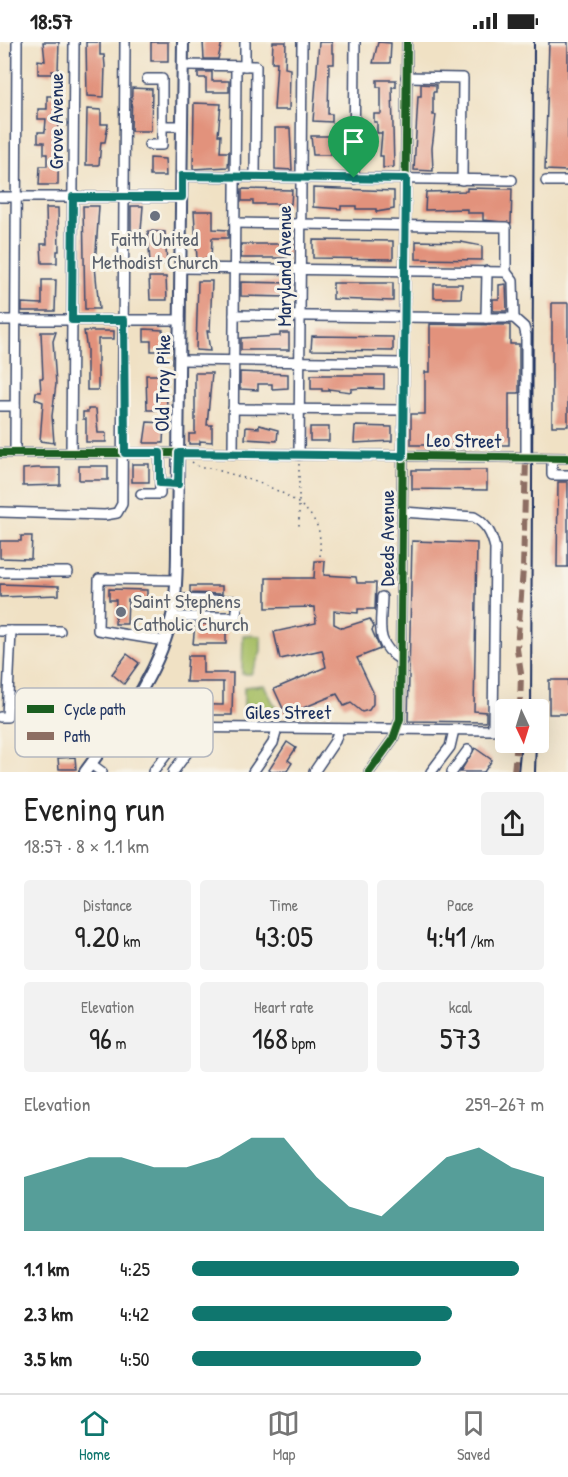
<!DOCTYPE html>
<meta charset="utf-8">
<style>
:root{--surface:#fff;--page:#f2f2f2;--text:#222;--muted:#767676;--line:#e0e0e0;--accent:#0f766e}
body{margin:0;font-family:"Patrick Hand",sans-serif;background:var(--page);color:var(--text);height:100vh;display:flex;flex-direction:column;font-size:22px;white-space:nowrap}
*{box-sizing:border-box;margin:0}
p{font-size:20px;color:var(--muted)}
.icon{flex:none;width:33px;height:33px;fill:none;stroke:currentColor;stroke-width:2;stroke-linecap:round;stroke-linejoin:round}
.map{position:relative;height:730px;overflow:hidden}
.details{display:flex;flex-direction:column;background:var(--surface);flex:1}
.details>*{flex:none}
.needle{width:39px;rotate:176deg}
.tools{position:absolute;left:495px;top:657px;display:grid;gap:12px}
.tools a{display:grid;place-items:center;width:54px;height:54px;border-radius:6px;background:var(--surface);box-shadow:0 6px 24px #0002;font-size:30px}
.pin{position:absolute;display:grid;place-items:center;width:51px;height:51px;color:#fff;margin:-62px -26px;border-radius:50% 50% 50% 0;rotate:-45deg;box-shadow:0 0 6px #0007}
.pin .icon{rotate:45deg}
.round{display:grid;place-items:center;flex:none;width:63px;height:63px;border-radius:6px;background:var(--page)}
.overview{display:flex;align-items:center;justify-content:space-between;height:102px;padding:0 24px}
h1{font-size:33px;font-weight:600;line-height:45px}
.metrics{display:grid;grid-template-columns:repeat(3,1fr);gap:9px;height:102px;padding:6px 24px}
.metrics div{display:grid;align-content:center;border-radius:6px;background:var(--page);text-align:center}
.metrics b{font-size:30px;font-weight:600}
.metrics small{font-size:16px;font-weight:400}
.metrics p{font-size:16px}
.chart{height:168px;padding:12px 24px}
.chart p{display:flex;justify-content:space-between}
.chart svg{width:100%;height:108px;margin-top:6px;fill:var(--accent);opacity:.7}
ul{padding:0 24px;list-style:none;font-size:20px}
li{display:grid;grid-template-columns:96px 72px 1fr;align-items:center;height:45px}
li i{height:15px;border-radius:8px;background:var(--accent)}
.status{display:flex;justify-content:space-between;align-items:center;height:42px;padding:0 30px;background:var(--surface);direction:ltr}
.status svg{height:16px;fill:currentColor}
.menu{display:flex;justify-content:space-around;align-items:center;height:84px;border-top:2px solid var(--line);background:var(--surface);font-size:16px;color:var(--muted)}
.menu a{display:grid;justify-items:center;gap:3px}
.menu .current{color:var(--accent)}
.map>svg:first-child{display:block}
</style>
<div class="status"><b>18:57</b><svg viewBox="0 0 49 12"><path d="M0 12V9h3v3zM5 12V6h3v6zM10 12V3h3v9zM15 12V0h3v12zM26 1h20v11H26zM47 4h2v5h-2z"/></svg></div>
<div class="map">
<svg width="568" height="730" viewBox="0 0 568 730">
<rect width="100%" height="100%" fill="#f7f3e8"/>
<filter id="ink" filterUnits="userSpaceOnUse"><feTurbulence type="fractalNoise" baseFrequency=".0167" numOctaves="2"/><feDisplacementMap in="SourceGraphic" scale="12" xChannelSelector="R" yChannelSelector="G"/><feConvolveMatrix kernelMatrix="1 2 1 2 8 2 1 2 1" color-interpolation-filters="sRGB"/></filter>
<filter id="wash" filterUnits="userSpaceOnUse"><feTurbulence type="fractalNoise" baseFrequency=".008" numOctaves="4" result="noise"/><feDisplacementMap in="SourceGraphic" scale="24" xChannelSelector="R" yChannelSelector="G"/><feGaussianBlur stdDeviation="1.35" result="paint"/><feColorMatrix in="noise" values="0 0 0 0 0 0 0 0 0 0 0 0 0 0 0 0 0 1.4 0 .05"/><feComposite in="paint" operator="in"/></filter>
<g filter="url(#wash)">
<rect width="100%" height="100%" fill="#f0e1c4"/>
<g fill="#a6be64" stroke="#607661" stroke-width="1.5">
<path d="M243,593L261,594V610L251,632H242Z"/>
<path d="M264,643L277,668L276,678H244V645Z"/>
</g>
<g id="blocks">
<g fill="#e2927c">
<path d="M43,0H59L58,29H52V32H38V18L45,19Z"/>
<path d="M86,0H100V13H104L105,24L104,55L87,54Z"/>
<rect x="151" y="0" width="17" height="19"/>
<path d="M203,0H222L218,17H204Z"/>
<path d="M273,0H286L285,26L290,27L289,68H274L277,20H272Z"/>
<path d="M319,0H332V11H334V22H329L328,72H332V80L313,79Z"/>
<path d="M378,0L391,1L390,21H373Z"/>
<path d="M549,0H568V129L545,128Z"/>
<path d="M198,30H212V39H229V50H206V36H198Z"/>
<path d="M377,38H396V45H392L394,125L383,126V114H380L382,91H377V80H374V72H381V45H377Z"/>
<path d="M421,42L436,43V50H433V73H436L432,106L433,129L414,128L418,54H421Z"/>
<path d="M132,46L152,47L151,89H131Z"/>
<path d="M47,54H59L58,143H39L40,124H47V112H44V100H38V90H45L46,77H38V67H47Z"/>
<path d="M194,61L221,62L218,93H221L220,110H229L228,125L193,127Z"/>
<path d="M87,67L101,68V82H108L105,100H101L99,123H86Z"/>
<path d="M275,86H290L292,128L275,127Z"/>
<path d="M311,94H338V105H331V113H313Z"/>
<path d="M150,116L165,117L166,134H150Z"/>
<path d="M313,146L394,149V167L376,170V167H356V164H341V167L313,165Z"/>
<path d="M467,146L512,147L511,181L483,178V171H467V167L425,168L426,150L467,149Z"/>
<path d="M242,147L292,148L291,162H253V159H242Z"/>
<path d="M83,164H99L95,224L99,267H85Z"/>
<path d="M131,164H143L141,189H131Z"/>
<path d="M46,166H58L59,209H57V221H42L41,202H47Z"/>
<path d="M194,169H213V187L228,188V196H212L211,217H197Z"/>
<path d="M148,189L165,190L167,222H150Z"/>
<path d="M313,198L393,199V217L313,216Z"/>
<path d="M416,199L461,200L482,204V218L416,217Z"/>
<path d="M241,202H289L288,216H241Z"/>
<path d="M149,235H166L167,258H150Z"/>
<path d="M42,238H56L55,269H22V261L42,262Z"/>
<path d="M198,239H212L210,289H207L210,309L196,308Z"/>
<path d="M241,240L289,241V255L241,254Z"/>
<path d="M333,241H393V259L333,257Z"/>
<path d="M434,242H462L461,256H434Z"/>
<path d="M506,242L507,269H493V257H499V243Z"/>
<rect x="552" y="261" width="16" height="123"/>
<path d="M430,282L510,283V302H519V351H509V403H411V372H425V330H430Z"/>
<path d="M144,287L163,288V300H168V309H151V299H144Z"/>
<path d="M84,289H114V297H98V348H87V308Z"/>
<path d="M41,290H56L53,299L56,342L52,374L54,401L40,399L43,360L35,357L36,350H41L40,336H43Z"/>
<path d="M280,291H289V308H241V296L280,294Z"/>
<path d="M312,294L393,295V309L311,308Z"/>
<path d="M240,330L288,332V346L272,347V342H258V348L240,347Z"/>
<path d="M195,331H212L207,383H212V400L200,399V402H189V392H195Z"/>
<path d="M146,333H166L167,368H147Z"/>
<path d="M311,333H384V347L362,346L351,347V350L329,347V349H322V347H311Z"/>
<path d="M88,367H96L98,391H106V400H86V377H83V370H88Z"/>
<path d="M147,380L164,381L163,401H144Z"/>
<path d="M259,383L278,388L277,399L245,397L246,385L259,386Z"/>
<path d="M355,384L392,385V399L354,401Z"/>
<rect x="310" y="385" width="19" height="14"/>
<rect x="132" y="422" width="17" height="18"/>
<rect x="79" y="424" width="29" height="14"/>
<path d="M37,426H60V443L23,444V427Z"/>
<path d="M412,428H487V448L412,447Z"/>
<path d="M558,440H568V525H557Z"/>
<path d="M21,494H32L31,517L0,516V499H21Z"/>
<path d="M412,499L477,501L474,669L486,670V680L408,679Z"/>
<path d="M315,519H325L324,533L356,535L357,541H376L375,567H358V571L334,569V582L342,586L370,577L374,585L372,588L380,607L357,616L373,650V662L369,668L362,670L351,661L344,664L337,652L286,673L274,647L326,625L322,608L280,617L274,590L316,581L315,565L266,566V536H314Z"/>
<path d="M0,542L59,544V553L0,555Z"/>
<path d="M190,544H222V552L190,551Z"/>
<path d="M109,547L147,548V558L128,557L127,582H115L116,558H109Z"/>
<path d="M195,582H226V602H193Z"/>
<path d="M127,612L139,621L124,642L112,632Z"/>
<path d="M188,614H203V631H233L232,673H159V662L223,663V640H186Z"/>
<rect x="549" y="638" width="19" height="34"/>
<path d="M287,700L296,706L288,718L292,721L287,729L272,730L269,728Z"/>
<path d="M475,706L492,718L484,730H460Z"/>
<path d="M75,715L76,727H59L58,716Z"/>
</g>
</g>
</g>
<g filter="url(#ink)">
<use href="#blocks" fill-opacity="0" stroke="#3b4a6d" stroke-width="1.5"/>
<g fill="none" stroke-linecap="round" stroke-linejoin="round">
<path stroke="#c5bdb0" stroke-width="9" stroke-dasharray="9 4.5" stroke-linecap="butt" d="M142,705H164"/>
<defs>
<g id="minor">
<path d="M245,0V24"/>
<path d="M183,23L256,24L255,135"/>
<path d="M406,35L463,36L462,138"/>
<path d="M147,37H162V103H149"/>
<path d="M162,84H182"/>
<path d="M182,134L512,138"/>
<path d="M354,137L355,0"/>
<path d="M546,139H568"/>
<path d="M0,155H182"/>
<path d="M235,181L506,185V230L513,239L514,276L524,285L526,293V416"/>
<path d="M181,226L506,230"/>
<path d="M234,273L486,276L487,229"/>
<path d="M486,276H514"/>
<path d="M0,278H180"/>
<path d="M180,318L404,321"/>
<path d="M0,364H15"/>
<path d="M233,367L404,368"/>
<path d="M0,411H179L568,416"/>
<path d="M15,411L17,0"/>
<path d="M71,411L74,0"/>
<path d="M160,411V441L178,442"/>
<path d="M233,412L236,24"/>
<path d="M299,413L302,0"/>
<path d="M552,416V433H568"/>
<path d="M141,452H160V441"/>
<path d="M0,470L105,473L117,471L122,462L125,0"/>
<path d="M0,530H68"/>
<path d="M382,555C381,584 374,602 402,619"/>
<path d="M172,575H237V559L175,557"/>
<path d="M0,589H60"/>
<path d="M165,599L98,588L99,537L176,538"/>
<path d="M125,674L133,681L146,685L493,688L495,506C492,493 487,482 474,475L403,470"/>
<path d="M0,675H7L11,589"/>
<path d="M110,695L128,703L142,705"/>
<path d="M91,722L102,730"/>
<path d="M153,730L172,705L177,686"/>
<path d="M173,730L205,686"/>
<path d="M253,730L273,701L277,687"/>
<path d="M314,730L335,699L339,687"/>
<path d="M369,730L393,697L400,677L407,0"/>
<path d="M431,730L450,705L454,688"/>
<path d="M452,730L468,708"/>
</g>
<path id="major" d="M85,730C121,680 160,632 173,570C177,548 177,524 177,502L183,0"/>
</defs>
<use href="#minor" stroke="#3b4a6d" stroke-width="12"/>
<use href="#major" stroke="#3b4a6d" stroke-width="14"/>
<g stroke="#3b4a6d" stroke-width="1.5" stroke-dasharray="1.5 4.5" stroke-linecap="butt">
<path d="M192,420L201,426H210C243,436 304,449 318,486C321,496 320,508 320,519"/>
<path d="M299,422V484"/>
</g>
<use href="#minor" stroke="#fff" stroke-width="9"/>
<use href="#major" stroke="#fff" stroke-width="10"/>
<g stroke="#1b2f5e" stroke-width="2">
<path d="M531,668L534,0"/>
<path d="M518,730L521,700"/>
<path d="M535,730L536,700"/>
</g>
<g stroke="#8d6e63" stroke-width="6" stroke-dasharray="12 6" stroke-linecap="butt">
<path d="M520,668L521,631L517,607L523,527L526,416"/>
<path d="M514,730L517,700"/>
</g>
<defs>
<g id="cycleway">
<path d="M0,411H179L568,416"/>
<path d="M369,730L393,697L400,677L407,0"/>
</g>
</defs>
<use href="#cycleway" stroke="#f7f3e8" stroke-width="11"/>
<use href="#cycleway" stroke="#1b5e20" stroke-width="8"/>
</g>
</g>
<g fill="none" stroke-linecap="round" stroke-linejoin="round" filter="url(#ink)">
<defs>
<path id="route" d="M182,134L406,137L403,414L179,411L178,442L160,441V411H125L124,278H72L73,155H182Z"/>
</defs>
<use href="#route" stroke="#fff" stroke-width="12"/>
<use href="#route" stroke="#0f766e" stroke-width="8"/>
</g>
<g fill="#6b7280" stroke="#f7f3e8" stroke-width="2">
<circle cx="155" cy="174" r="6"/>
<circle cx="121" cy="570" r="6"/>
</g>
<g text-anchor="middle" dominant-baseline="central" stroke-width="6" stroke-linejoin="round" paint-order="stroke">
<g font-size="20" fill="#1b2f5e" stroke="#f7f3e8">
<text transform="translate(55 79) rotate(-90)">Grove Avenue</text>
<text transform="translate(283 224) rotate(-90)">Maryland Avenue</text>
<text transform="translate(162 341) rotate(-89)">Old Troy Pike</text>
<text transform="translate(464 398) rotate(1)">Leo Street</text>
<text transform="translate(386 496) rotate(-90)">Deeds Avenue</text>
<text x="288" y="669">Giles Street</text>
</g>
<g font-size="20" fill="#5b616d" stroke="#f7f3e8">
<text x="155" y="196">Faith United<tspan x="155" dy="23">Methodist Church</tspan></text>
<text x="133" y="558" text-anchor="start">Saint Stephens<tspan x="133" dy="23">Catholic Church</tspan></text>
</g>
</g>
<rect x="15" y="646" width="198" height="69" rx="9" fill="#f7f3e8" stroke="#b5b8bf" stroke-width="1.5"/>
<rect x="27" y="663" width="27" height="8" fill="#1b5e20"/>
<rect x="27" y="690" width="27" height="8" fill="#8d6e63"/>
<g font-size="16" fill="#1b2f5e">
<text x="64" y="673">Cycle path</text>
<text x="64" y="700">Path</text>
</g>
</svg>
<div class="tools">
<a><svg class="needle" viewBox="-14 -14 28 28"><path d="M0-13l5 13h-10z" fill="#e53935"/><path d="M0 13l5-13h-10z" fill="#767676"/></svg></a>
</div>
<div class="pin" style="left:354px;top:136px;background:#1e9e55"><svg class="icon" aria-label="arrive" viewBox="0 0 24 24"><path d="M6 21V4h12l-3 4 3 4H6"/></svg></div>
</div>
<section class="details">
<div class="overview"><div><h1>Evening run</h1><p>18:57 · 8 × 1.1 km</p></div><a class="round"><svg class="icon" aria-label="share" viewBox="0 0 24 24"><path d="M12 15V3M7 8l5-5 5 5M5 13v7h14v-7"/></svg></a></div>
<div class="metrics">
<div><p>Distance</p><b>9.20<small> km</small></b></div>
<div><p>Time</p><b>43:05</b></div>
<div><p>Pace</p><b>4:41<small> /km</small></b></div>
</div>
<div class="metrics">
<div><p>Elevation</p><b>96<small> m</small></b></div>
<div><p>Heart rate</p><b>168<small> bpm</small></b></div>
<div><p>kcal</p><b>573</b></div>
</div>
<div class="chart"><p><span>Elevation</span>259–267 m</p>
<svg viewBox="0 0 160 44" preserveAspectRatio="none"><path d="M0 44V22L10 18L20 14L30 14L40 18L50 18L60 14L70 6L80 6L90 22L100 34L110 38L120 26L130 14L140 10L150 18L160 22V44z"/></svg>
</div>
<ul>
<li><b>1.1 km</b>4:25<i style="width:93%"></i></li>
<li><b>2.3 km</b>4:42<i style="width:74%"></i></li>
<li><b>3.5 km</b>4:50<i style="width:65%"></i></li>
</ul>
</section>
<nav class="menu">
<a class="current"><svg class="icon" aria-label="home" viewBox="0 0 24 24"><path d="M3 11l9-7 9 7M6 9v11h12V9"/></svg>Home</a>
<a><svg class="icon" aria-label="map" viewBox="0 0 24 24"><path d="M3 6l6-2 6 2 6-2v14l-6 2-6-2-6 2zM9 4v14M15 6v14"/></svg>Map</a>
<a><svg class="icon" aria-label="saved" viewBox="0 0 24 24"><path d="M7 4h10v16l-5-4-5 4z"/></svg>Saved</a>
</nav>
